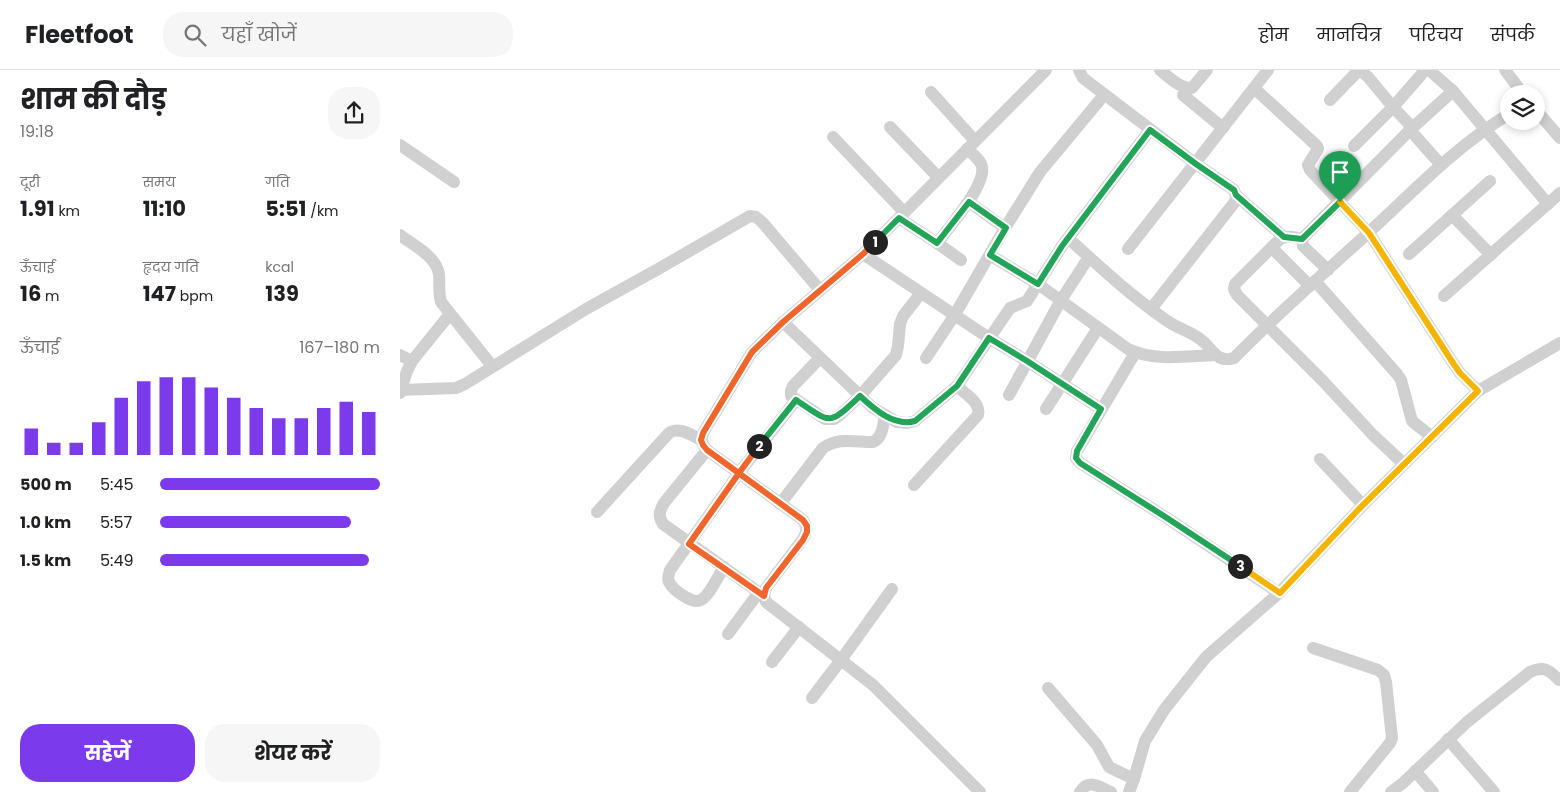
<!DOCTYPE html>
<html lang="hi">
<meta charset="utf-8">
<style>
:root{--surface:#fff;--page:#f6f6f6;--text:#202124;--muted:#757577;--line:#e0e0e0;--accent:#7c3aed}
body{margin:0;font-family:Poppins,"Noto Sans Devanagari",sans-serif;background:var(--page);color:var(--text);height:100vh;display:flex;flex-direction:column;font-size:19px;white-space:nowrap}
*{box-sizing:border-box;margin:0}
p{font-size:16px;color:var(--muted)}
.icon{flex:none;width:28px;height:28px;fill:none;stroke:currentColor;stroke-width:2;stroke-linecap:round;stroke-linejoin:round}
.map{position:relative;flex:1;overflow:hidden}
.panel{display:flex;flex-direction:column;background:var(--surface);width:400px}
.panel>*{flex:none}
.buttons{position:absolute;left:1100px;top:15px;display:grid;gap:10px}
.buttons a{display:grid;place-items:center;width:45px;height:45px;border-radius:50%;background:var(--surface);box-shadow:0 2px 8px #0003;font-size:25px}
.pin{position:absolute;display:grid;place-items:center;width:42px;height:42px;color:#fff;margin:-51px -21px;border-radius:50% 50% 50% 0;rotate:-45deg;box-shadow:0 0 5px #0007}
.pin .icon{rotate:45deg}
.km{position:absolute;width:25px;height:25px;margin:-12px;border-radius:50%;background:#222;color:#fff;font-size:14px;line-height:25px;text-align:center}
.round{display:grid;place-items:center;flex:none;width:52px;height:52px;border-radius:20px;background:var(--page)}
.overview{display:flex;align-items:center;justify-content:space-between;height:85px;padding:0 20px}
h1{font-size:28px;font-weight:700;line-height:38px}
.figures{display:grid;grid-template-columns:repeat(3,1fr);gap:8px;height:85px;padding:5px 20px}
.figures div{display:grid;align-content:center}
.figures b{font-size:21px;font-weight:700}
.figures small{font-size:14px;font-weight:400}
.figures p{font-size:14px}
.chart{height:140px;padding:10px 20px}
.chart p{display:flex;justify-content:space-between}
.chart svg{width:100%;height:90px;margin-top:5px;stroke:var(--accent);stroke-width:6}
.cta{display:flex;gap:10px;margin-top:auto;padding:10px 20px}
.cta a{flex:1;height:58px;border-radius:20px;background:var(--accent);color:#fff;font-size:20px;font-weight:700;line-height:58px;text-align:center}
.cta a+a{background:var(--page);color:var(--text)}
ul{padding:0 20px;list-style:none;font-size:16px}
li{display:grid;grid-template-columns:80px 60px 1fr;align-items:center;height:38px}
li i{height:12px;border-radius:6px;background:var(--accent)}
header{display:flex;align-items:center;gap:30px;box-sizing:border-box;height:70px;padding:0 25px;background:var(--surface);border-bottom:1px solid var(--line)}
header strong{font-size:24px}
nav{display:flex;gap:28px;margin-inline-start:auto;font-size:18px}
.search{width:350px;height:45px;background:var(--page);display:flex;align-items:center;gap:12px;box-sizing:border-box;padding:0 18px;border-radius:20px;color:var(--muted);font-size:19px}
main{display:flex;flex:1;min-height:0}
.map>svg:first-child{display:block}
</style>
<header>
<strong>Fleetfoot</strong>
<div class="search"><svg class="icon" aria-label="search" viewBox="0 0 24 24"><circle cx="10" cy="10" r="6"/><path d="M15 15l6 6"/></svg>यहाँ खोजें</div>
<nav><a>होम</a><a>मानचित्र</a><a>परिचय</a><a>संपर्क</a></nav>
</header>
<main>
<section class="panel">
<div class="overview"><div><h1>शाम की दौड़</h1><p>19:18</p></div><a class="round"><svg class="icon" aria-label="share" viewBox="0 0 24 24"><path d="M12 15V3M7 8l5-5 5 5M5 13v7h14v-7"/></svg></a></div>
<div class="figures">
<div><p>दूरी</p><b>1.91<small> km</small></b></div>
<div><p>समय</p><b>11:10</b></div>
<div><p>गति</p><b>5:51<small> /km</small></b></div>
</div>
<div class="figures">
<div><p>ऊँचाई</p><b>16<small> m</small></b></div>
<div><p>हृदय गति</p><b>147<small> bpm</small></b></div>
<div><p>kcal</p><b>139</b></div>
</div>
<div class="chart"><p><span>ऊँचाई</span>167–180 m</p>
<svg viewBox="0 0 160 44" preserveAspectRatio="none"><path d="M5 44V31M15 44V38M25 44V38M35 44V28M45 44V16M55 44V8M65 44V6M75 44V6M85 44V11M95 44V16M105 44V21M115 44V26M125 44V26M135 44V21M145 44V18M155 44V23"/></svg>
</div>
<ul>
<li><b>500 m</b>5:45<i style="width:100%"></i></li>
<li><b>1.0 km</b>5:57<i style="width:87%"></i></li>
<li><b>1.5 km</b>5:49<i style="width:95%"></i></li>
</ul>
<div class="cta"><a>सहेजें</a><a>शेयर करें</a></div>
</section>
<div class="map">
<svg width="1160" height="722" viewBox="0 0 1160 722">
<rect width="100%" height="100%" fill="#fff"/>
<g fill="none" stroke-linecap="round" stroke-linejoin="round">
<g stroke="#d0d0d0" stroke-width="12">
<path d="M679,0L683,8L796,94L834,120C836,125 837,128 834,133L751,239"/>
<path d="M760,0C769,7 779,18 792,18L807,0"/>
<path d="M1029,0L1053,21L1148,134"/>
<path d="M1105,0L1123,24"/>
<path d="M854,18L917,76L918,79L908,95L910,100L969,163L1053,293L1060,303L1078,321"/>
<path d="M531,22L575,71"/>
<path d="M783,25L823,58"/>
<path d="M930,30L959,0"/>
<path d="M1136,40L1160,68"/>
<path d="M490,57L538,107"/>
<path d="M433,67L504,142"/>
<path d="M0,75L54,112"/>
<path d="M954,76L993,37L1021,5L1024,0"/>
<path d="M1041,95L1010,60L1053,21"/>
<path d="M836,125L884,167"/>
<path d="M569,132L605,158"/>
<path d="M1052,145L1091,185"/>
<path d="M499,148L537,173L561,190"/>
<path d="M0,165C13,175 36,186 39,204C40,214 38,222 41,232L92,296"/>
<path d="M668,168C700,197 731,226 766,250C776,258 790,261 800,269C812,277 816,294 834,288C876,245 922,205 967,164C1013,122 1056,76 1109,44"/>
<path d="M902,169C894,167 887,165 880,169L835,214L834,219L837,225L922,310L973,365L1004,394"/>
<path d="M537,173C549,158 586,115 582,97C581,90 572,84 567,79"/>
<path d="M872,178L910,216"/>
<path d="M728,179L868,0"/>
<path d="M463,184L589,268L627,291L701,339"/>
<path d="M1009,184L1090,111"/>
<path d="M590,185L638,214L728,279C755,292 786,286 815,285"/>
<path d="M928,200L903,176L902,169L1010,60L1009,54L993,37L968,7L960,0"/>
<path d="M915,211L997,304L1001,310L1012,351L1032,367"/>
<path d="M1044,226L1160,123"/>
<path d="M383,252L473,338L497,352L507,353L515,351L557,316L610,238L627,231L662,176L750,60"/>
<path d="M735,283L677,381L676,388L680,393L767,448L879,523"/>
<path d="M0,285L12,291"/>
<path d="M420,288L393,316L391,321V326L425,349H434L440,345L460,326L496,285L498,276L500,254L503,246L521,223"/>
<path d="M526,288L554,246L605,158L640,102L704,25"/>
<path d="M0,320L56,318L65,314L186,239L260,198L350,146L356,147L362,152L420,220"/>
<path d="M0,323L7,301L12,291L50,244"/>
<path d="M609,325L661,230L689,187"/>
<path d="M646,339L698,258"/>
<path d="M307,380L264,433C259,442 258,446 263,454L364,526"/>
<path d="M920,389L963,435"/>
<path d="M514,415L578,345C581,332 565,324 557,316"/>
<path d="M380,434L423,378C438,367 455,372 473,372C483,368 483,354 485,345"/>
<path d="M197,442L269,363C279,356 291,365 301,370"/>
<path d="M324,497C318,506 310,525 301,530C293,535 273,520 269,512C267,508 269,504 270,500L339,403L396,330"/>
<path d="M328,564L359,522"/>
<path d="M913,578L978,600L984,605L986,612L992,668L990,673L950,722"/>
<path d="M372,592L399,557"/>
<path d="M648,618L697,675L709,697L734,709"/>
<path d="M412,628L441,590L492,519"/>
<path d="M1048,669L1094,722"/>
<path d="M1015,701L1033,722"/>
<path d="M580,722L473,615L366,532L364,526L366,518L403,469C407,462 408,458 403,450L307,380C302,374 301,371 303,363L352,282L383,252L463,184L646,0"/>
<path d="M680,722C689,708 699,717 711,722"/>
<path d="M729,722L734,709L745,671L764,640L806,587L879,523L963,435L1078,321L1160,273"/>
<path d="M991,722L1003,713L1067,652L1130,602C1144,596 1148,599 1159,610"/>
</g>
</g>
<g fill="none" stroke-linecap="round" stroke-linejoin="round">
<defs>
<path id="split-1" d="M475,172L499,148L537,173L569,132L606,158L590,185L638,214L662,176L750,60L796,94L834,120L836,125L884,167L902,169L940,132"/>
<path id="split-2" d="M359,376L339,403L289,474L364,526L366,518L403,470L407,462V456L403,450L307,380L303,375L301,370L303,363L352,282L383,252L463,184L475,172"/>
<path id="split-3" d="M359,376L396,330C432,354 428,356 460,326C474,339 494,357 515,351L557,316L589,268L627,291L701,339L677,381L676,388L680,393L767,448L840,496"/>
<path id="split-4" d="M840,496L880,523L959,439L1078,321L1060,303L1053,293L969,163L940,132"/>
</defs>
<use href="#split-1" stroke="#fff" stroke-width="10"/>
<use href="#split-2" stroke="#fff" stroke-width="10"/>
<use href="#split-3" stroke="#fff" stroke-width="10"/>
<use href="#split-4" stroke="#fff" stroke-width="10"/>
<use href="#split-1" stroke="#22a559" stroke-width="6"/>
<use href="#split-2" stroke="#f0652b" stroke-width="6"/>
<use href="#split-3" stroke="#22a559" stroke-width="6"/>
<use href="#split-4" stroke="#f5b400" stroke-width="6"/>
</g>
</svg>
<div class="buttons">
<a><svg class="icon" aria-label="layers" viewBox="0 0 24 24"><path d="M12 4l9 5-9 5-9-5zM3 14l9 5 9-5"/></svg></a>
</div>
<div class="pin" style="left:940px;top:132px;background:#1e9e55"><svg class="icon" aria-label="arrive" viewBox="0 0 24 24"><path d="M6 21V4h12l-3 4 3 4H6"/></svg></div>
<b class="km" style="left:475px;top:172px">1</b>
<b class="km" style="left:359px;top:376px">2</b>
<b class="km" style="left:840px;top:496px">3</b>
</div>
</main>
